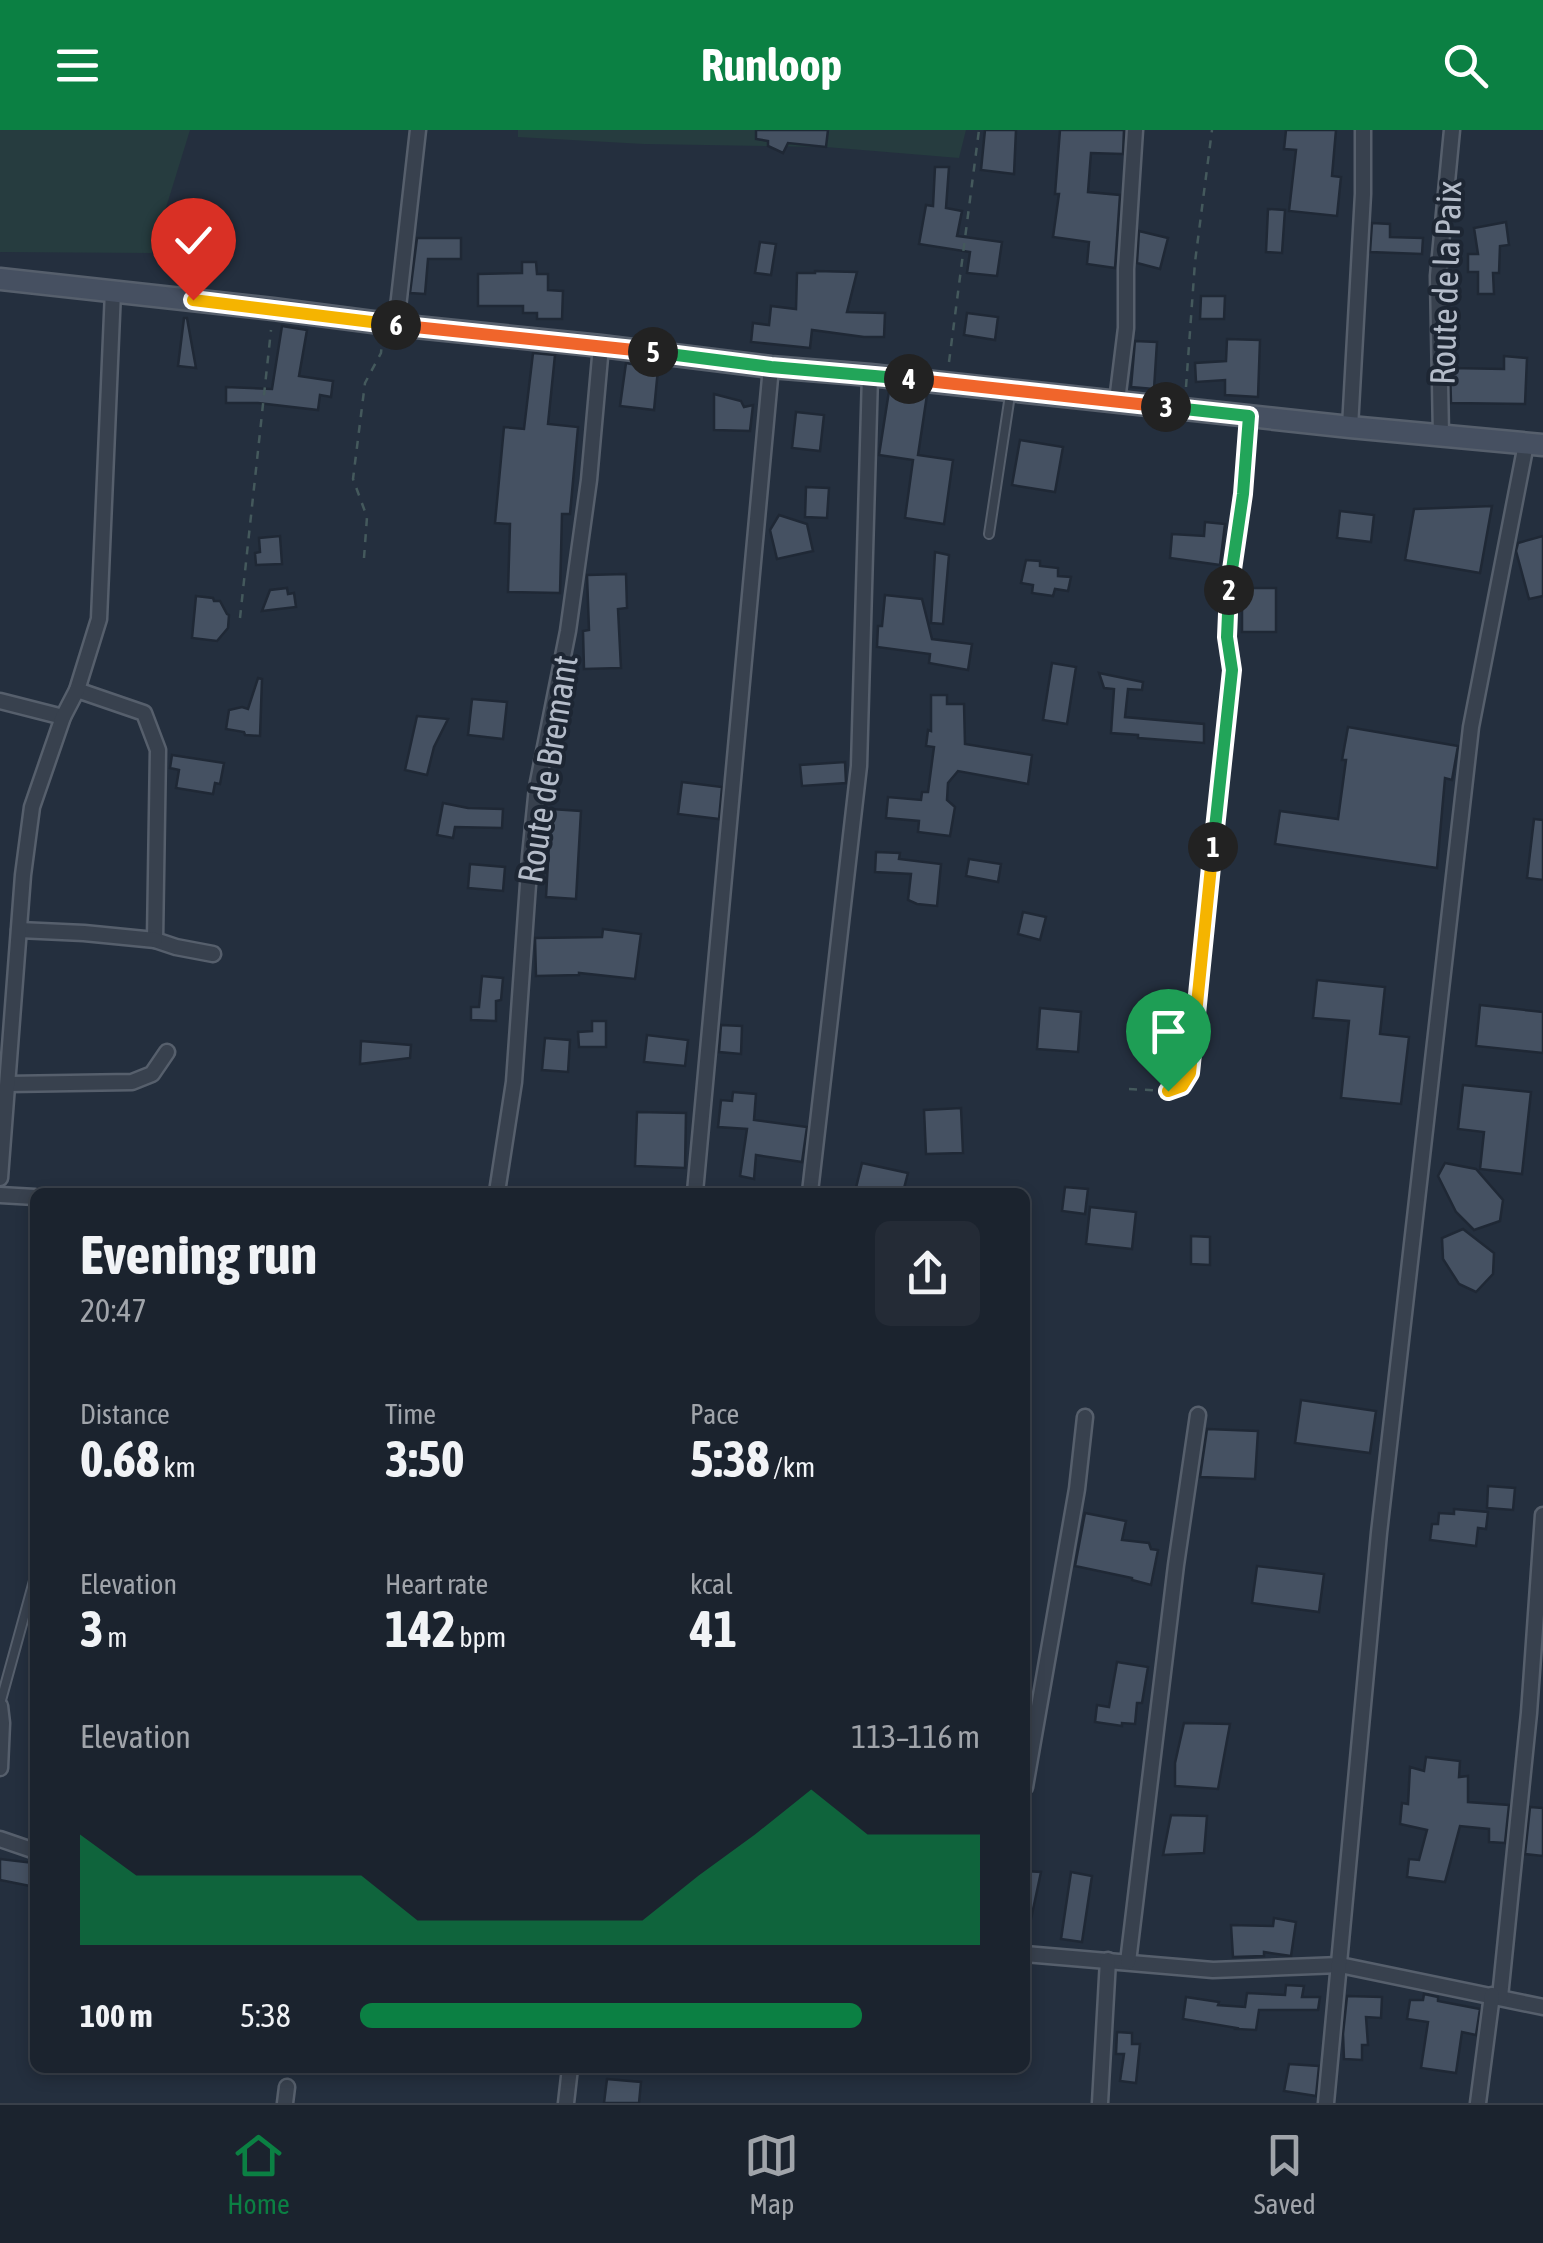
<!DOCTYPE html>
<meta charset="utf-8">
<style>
:root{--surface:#1b232e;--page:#242b36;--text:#f1f3f6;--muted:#a0a4aa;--line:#39404a;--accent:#0b8043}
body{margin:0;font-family:"Asap Condensed",sans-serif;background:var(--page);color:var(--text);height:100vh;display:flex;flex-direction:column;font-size:38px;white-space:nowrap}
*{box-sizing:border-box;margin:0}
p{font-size:32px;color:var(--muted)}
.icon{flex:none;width:55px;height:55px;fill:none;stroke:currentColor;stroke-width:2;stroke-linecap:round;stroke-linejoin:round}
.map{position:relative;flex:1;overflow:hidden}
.drawer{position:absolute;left:30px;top:1058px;width:1000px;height:885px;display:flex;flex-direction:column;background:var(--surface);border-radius:15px;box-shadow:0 5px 15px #0003,0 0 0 2px var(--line)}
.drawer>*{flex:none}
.pin{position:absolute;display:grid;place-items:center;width:85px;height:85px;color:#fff;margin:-102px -42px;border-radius:50% 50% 50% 0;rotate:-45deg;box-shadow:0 0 10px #0007}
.pin .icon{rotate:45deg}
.km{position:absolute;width:50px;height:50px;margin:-25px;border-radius:50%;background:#222;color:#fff;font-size:28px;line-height:50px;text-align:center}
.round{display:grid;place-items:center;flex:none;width:105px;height:105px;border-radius:15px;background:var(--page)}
.headline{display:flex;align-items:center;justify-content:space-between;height:170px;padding:0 50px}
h1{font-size:55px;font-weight:700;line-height:75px}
.metrics{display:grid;grid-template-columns:repeat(3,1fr);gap:15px;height:170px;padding:10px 50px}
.metrics div{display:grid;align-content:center}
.metrics b{font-size:50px;font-weight:700}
.metrics small{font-size:28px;font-weight:400}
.metrics p{font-size:28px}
.chart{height:280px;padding:20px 50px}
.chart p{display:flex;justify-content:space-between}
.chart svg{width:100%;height:180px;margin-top:10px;fill:var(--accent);opacity:.7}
ul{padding:0 50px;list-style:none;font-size:32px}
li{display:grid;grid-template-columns:160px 120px 1fr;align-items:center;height:75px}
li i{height:25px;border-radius:12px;background:var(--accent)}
header{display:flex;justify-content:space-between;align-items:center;height:130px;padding:0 50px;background:var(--accent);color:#fff;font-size:45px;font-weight:700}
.dock{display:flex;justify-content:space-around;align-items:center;height:140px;border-top:2px solid var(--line);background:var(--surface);font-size:28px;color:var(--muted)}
.dock a{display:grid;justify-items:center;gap:5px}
.dock .current{color:var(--accent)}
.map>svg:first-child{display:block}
</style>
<header><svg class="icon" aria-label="menu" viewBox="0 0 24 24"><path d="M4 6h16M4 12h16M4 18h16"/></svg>Runloop<svg class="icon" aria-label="search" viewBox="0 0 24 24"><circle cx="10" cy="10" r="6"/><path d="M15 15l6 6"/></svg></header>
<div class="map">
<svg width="1543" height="1973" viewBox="0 0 1543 1973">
<rect width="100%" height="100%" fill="#242f3e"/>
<g fill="#263c3f">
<path d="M0,0H190L152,123L0,122Z"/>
<path d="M518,0H966L959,28L826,17L644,14L518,7Z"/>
</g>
<g fill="#455162" stroke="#1f2835" stroke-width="2.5">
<path d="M756,0H828L826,17L788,13L783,23L768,16V11L756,9Z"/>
<path d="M985,0H1016L1014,44L981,40Z"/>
<path d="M1060,0H1124L1123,24L1091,23L1088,62L1120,65L1115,138L1087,134L1089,112L1053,107L1059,64H1055Z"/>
<path d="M1286,0H1336L1332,46L1341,47L1337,86L1289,81L1296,20L1284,19Z"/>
<path d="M935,37H949L946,78L962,81L957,106L1002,112L997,146L967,143L970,122L919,114L926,75L933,76Z"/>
<path d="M1268,79L1285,80L1282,123L1266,122Z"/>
<path d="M1506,92L1509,115L1500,116L1499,143H1493L1494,164H1478V142H1468V124H1478L1474,98Z"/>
<path d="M1372,93L1390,94V107L1423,108L1422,124L1370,122Z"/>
<path d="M1139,101L1168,108L1160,139L1137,133Z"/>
<path d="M417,108H461V129H428L425,164L410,163Z"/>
<path d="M760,112L776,114L771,145L755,143Z"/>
<path d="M522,132H536L537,144H548V160L563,161L562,189H537V183H523V176H478V144L522,143Z"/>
<path d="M815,141L857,142L847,182L885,183L884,207H864L812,200L810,218L751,212L753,193L769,195L771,176L796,179L797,143H815Z"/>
<path d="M1201,166H1225L1224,189H1200Z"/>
<path d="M967,183L998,187L995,210L964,205Z"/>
<path d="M184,188H187L196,238L178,236Z"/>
<path d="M282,196L307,200L299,246L333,251L331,267L320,265L318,280L258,273H226V257L272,259Z"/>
<path d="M1227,209L1260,210L1258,267L1225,265V250L1196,252L1195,233L1226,231Z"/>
<path d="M1135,211L1157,212L1154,259L1131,257Z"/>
<path d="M533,223L555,225L548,294L578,297L570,384H562L560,463L508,462L510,394L495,393L504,297L524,299Z"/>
<path d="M1504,226L1527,228L1525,274L1451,273L1450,238L1504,239Z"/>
<path d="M626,233L658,239L654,280L620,276Z"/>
<path d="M889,261L927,265L918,325L953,330L944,394L905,388L913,330L879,325Z"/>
<path d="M714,264L741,271L744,277L753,275L750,301L714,300Z"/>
<path d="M796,282L824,285L820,321L792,318Z"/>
<path d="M1020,310L1063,317L1055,362L1012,355Z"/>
<path d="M806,357L829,358L827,388L805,387Z"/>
<path d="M1492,376L1480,443L1405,430L1414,379Z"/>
<path d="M1340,381L1374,385L1371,412L1337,408Z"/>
<path d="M779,385L807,394L813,421L777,429L770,400Z"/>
<path d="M1205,392L1225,394L1220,435L1170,428L1172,404L1204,406Z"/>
<path d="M280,406L282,434L256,435L255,423L260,422L259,408Z"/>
<path d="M1543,406V466L1529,469L1516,421L1518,413Z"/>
<path d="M935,422L949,425L943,494L931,493Z"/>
<path d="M1026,430L1040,431V436L1058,438V446L1071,447L1068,461L1055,459L1053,466L1032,463L1033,455L1021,453Z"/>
<path d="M626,444L627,478L618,479L621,538L584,539L583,501L589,500L587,445Z"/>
<path d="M287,458L288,464L294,463L296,477L262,481L270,460Z"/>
<rect x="1242" y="458" width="34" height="44"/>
<path d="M885,465L922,469L932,509L972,514L968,540L929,533L930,524L877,517L878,496H882Z"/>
<path d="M196,466L213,468L214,471H220L227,484L229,485L228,498L217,511L192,508Z"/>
<path d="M1052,533L1076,537L1067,594L1043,590Z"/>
<path d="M1099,543L1143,552L1142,560L1128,559L1125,587L1204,594V613L1138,608V605L1111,603L1114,559L1104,558Z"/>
<path d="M258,548L262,549L260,606L245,605L244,602L226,599L229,580L242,577L248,579Z"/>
<path d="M931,565H947V574H964L965,614L1032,625L1028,654L958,641L948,653L947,670L955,677L950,706L918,702L919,691L886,688L888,667L921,670L922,662H928L934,617L926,616L928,600L931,601Z"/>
<path d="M472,569L507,572L503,609L468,605Z"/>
<path d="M417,586L448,589L434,617L427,645L405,640Z"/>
<path d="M1348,597L1458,616L1452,650L1445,648L1437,738L1275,714L1280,681L1338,689L1346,630H1342Z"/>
<path d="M172,625L224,633L220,654L215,653L213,664L176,658L179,640L170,638Z"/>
<path d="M845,632L846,653L802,656L800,635Z"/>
<path d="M682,652L722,657L719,689L678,684Z"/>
<path d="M443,673L468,678L503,679L502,698L455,697L453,708L437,705Z"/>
<path d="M551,679L581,681L576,769L546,767Z"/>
<path d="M1534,689L1543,690V750L1527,748Z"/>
<path d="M876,722L900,723L899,729L941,734L937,776L917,774L908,770L911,744L875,742Z"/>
<path d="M969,729L1001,734L998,752L966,746Z"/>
<path d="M470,734L505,737L503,761L468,758Z"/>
<path d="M1023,782L1046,787L1040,810L1018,804Z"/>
<path d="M603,799L641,804L635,849L579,843V845L536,846L535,808L602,807Z"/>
<path d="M482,846L503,848L501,870L496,871V891L471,890V877H479Z"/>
<path d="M1317,850L1385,857L1380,904L1409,907L1401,974L1341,968L1349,891L1313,888Z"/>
<path d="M1480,875L1543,882V923L1476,916Z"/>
<path d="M1040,878L1081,882L1078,922L1037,919Z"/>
<path d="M592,891H606V917H579L578,902L592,901Z"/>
<path d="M721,895L742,896L741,924L719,922Z"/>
<path d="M647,905L688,910L685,936L644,932Z"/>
<path d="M545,908L570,910L568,942L542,940Z"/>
<path d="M361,911L411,915L410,928L360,934Z"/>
<path d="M1463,955L1531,962L1522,1044L1480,1039L1484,1002L1458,999Z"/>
<path d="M733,962L756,964L754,990L807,997L802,1032L756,1025L754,1049L740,1046L747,999L718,997L721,970L732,971Z"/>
<path d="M961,978L963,1023L926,1024L924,980Z"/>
<path d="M637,982L686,983L685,1038L635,1036Z"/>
<path d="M862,1033L908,1043L903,1062H855Z"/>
<path d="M1445,1033L1476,1039L1503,1070L1500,1091L1474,1100L1456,1082L1438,1046Z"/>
<path d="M1065,1057L1088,1059L1085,1084L1062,1081Z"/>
<path d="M1090,1077L1136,1082L1132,1119L1086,1114Z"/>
<path d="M1463,1099L1494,1123L1493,1144L1476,1162L1459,1154L1443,1129L1442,1108Z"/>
<path d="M1191,1106L1210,1107V1135L1191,1134Z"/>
<path d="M1301,1270L1376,1281L1370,1323L1295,1313Z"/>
<path d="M1207,1299L1258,1301L1255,1349L1200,1347Z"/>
<path d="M1488,1356L1515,1358L1513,1380L1487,1378Z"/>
<path d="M1454,1379L1488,1382L1486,1399L1478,1398L1476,1416L1430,1410L1432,1394H1438L1439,1383L1454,1384Z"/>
<path d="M1085,1383L1126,1391L1122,1410L1149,1413L1151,1419L1158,1420L1151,1455L1132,1450V1448L1075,1436Z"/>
<path d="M1257,1436L1324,1444L1319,1482L1252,1473Z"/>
<path d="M1117,1532L1148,1537L1142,1573H1137L1135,1594L1122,1593V1596L1095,1592L1097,1575L1109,1577Z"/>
<path d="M1184,1593L1230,1594L1218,1659L1175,1656V1633Z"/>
<path d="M1426,1627L1460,1631L1459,1647L1468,1646V1672L1509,1675L1505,1713L1489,1712V1699L1460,1696L1445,1752L1407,1747L1409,1729L1419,1730L1427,1700L1400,1694L1402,1673L1408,1674L1410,1637L1424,1641Z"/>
<path d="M1530,1677L1543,1678V1726L1525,1724Z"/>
<path d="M1171,1685L1207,1686L1204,1723L1163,1725Z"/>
<path d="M0,1729L34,1733L35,1757L0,1750Z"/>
<path d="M1025,1741L1041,1742L1031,1789L1025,1788Z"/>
<path d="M1071,1742L1092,1746L1082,1812L1061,1809Z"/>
<path d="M1274,1788L1296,1792L1291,1826L1264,1822V1826L1233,1827L1231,1795L1273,1796Z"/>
<path d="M1286,1855L1304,1856L1302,1867H1320L1318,1880H1259L1256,1900L1236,1899L1237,1898L1183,1889L1186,1867L1219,1872L1218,1875L1245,1877L1247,1863L1285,1865Z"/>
<path d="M1424,1864L1438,1867V1871L1480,1879L1476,1905L1462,1902L1456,1943L1421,1938L1428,1892L1407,1889L1410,1870H1423Z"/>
<path d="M1347,1866L1382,1867L1381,1888L1366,1887L1368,1915H1362V1930L1344,1929L1343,1904Z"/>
<path d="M1117,1902L1132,1903V1914H1140L1136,1953L1120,1951L1124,1924H1116Z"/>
<path d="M1289,1934L1319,1936L1316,1966L1284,1961Z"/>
<path d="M607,1949L641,1952L639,1973H604Z"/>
</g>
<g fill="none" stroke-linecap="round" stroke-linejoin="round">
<defs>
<g id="service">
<path d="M989,404L1010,265"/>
<path d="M0,1574L35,1447"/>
</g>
<g id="minor">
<path d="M396,195L418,0"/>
<path d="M1117,271L1126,198V139L1135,0"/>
<path d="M1350,297L1363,64V0"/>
<path d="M1441,306L1438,146L1452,0"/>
<path d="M77,560L144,583L158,620L155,810L176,817L213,824"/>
<path d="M0,571L63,587"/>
<path d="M19,800L84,803L155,810"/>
<path d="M8,954L132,952L152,944L167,922"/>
<path d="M0,1048L23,745L32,677L63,587L77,560L99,489L113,161"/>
<path d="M497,1062L514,952L530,726L537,657L568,501L589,350L601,216"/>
<path d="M695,1062L771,237"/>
<path d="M810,1062L859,636L870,245"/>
<path d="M0,1065L35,1067"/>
<path d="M0,1576L2,1593L0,1638"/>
<path d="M1025,1657L1077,1359L1085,1287"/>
<path d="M0,1709L35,1721"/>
<path d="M1025,1824L1213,1840L1340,1835L1543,1877"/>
<path d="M1128,1832L1176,1435L1198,1285"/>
<path d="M1500,1867L1529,1583L1543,1385"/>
<path d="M285,1973L287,1957"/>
<path d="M566,1973L570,1938"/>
<path d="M1100,1973L1108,1830"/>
<path d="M1326,1973L1379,1403L1471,597L1526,314"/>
<path d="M1478,1973L1492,1865"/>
</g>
<path id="secondary" d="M0,149L273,179L396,195L601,216L771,237L870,245L1350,297L1543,315"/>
</defs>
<use href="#service" stroke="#565f6c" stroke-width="12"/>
<use href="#minor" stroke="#565f6c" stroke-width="19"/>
<use href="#secondary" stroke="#565f6c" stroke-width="25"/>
<g stroke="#44595c" stroke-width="2.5" stroke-dasharray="8 8" stroke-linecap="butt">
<path d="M949,232L979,0"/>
<path d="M1186,257L1195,132L1212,0"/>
<path d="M364,428L367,387L353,349L365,253L381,223L382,211"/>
<path d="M240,488L271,200"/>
<path d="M1129,959L1168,961L1183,956L1190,943L1193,922L1196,875L1232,540C1222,479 1235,430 1242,369C1245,349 1246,328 1247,307"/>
</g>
<use href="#service" stroke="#38414e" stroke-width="8"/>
<use href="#minor" stroke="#38414e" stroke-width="14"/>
<use href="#secondary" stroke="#465061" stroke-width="20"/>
</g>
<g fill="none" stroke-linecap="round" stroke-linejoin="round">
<defs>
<path id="split-1" d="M1168,961L1182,956L1190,943L1213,717"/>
<path id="split-2" d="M1213,717L1232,540L1227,507L1229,460"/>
<path id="split-3" d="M1166,277L1249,286L1243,364L1229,460"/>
<path id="split-4" d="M909,249L1166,277"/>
<path id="split-5" d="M653,222L771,237L909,249"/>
<path id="split-6" d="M396,195L653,222"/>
<path id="split-7" d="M193,170L396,195"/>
</defs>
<use href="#split-1" stroke="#fff" stroke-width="20"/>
<use href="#split-2" stroke="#fff" stroke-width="20"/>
<use href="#split-3" stroke="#fff" stroke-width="20"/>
<use href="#split-4" stroke="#fff" stroke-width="20"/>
<use href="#split-5" stroke="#fff" stroke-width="20"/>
<use href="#split-6" stroke="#fff" stroke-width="20"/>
<use href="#split-7" stroke="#fff" stroke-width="20"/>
<use href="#split-1" stroke="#f5b400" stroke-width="12"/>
<use href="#split-2" stroke="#22a559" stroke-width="12"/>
<use href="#split-3" stroke="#22a559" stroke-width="12"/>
<use href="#split-4" stroke="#f0652b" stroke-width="12"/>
<use href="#split-5" stroke="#22a559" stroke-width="12"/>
<use href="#split-6" stroke="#f0652b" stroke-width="12"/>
<use href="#split-7" stroke="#f5b400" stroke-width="12"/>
</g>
<g text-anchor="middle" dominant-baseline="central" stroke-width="8" stroke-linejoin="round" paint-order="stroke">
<g font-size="35" fill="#b4bcc9" stroke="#1d2633">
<text transform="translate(1445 153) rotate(-88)">Route de la Paix</text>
<text transform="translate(547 639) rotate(-81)">Route de Bremant</text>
</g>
</g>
</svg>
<div class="pin" style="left:1168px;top:961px;background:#1e9e55"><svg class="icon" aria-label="arrive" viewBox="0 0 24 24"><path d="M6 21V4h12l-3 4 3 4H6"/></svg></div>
<div class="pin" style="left:193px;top:170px;background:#d93025"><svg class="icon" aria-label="check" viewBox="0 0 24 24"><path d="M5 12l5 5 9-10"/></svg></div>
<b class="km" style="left:1213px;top:717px">1</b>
<b class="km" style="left:1229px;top:460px">2</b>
<b class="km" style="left:1166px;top:277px">3</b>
<b class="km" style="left:909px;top:249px">4</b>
<b class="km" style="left:653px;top:222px">5</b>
<b class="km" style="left:396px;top:195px">6</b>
<section class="drawer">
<div class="headline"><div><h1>Evening run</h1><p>20:47</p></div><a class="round"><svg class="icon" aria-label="share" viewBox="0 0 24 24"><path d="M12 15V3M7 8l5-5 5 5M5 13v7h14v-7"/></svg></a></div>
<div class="metrics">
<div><p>Distance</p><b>0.68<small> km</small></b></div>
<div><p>Time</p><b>3:50</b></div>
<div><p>Pace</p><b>5:38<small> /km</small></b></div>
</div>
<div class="metrics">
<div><p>Elevation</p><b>3<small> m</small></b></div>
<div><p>Heart rate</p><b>142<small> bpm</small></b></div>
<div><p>kcal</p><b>41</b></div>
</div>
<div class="chart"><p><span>Elevation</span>113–116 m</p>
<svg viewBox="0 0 160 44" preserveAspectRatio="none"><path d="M0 44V17L10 27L20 27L30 27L40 27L50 27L60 38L70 38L80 38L90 38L100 38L110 27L120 17L130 6L140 17L150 17L160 17V44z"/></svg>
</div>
<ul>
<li><b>100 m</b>5:38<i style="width:81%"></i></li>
</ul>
</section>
</div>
<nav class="dock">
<a class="current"><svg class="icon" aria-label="home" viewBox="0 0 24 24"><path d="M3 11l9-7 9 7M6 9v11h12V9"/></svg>Home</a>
<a><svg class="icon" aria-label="map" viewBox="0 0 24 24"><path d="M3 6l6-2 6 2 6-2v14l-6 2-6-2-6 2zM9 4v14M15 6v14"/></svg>Map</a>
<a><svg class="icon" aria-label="saved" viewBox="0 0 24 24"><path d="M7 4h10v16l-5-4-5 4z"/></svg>Saved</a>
</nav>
